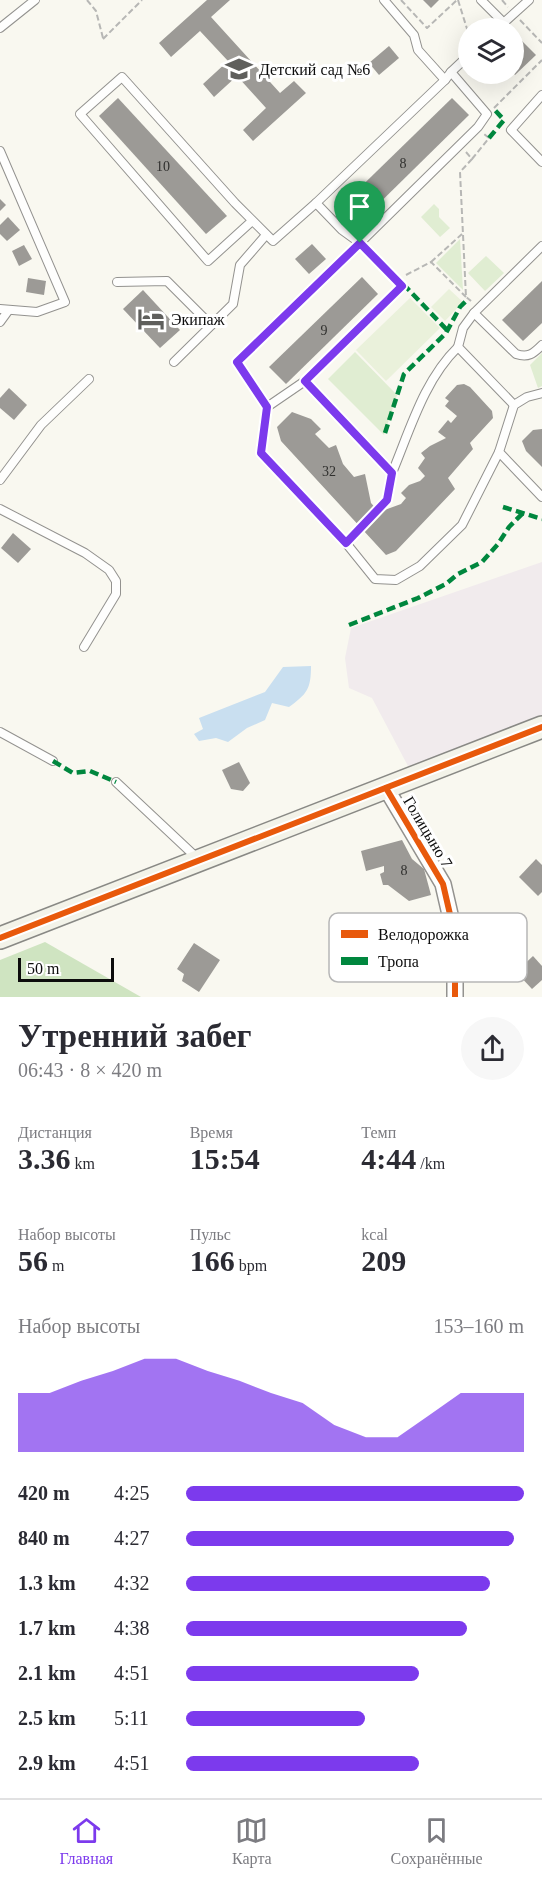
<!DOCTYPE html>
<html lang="ru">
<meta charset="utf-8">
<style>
:root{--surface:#fff;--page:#f7f7f7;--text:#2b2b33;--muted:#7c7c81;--line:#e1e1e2;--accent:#7c3aed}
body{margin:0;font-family:Georgia,serif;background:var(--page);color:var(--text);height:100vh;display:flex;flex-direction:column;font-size:22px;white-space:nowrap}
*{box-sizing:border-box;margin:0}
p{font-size:20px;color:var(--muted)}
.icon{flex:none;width:33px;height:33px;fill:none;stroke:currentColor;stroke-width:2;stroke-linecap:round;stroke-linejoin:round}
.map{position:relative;height:997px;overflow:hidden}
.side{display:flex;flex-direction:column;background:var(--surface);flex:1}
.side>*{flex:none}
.fabs{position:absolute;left:458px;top:18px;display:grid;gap:12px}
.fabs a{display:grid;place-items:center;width:66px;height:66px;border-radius:50%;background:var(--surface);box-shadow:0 6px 24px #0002;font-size:30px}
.scale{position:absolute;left:18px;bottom:15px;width:96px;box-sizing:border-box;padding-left:6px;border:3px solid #0c0c0c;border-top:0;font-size:16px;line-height:21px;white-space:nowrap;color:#0c0c0c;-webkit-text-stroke:4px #fff;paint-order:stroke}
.pin{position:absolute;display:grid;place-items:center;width:51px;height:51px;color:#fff;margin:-62px -26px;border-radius:50% 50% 50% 0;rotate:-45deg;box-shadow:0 0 6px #0007}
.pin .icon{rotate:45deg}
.round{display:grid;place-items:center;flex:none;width:63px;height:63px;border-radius:32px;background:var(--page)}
.head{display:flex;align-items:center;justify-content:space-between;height:102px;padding:0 18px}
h1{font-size:33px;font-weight:700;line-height:45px}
.stats{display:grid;grid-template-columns:repeat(3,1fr);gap:9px;height:102px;padding:6px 18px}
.stats div{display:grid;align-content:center}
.stats b{font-size:30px;font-weight:700}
.stats small{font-size:16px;font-weight:400}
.stats p{font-size:16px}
.chart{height:168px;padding:12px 18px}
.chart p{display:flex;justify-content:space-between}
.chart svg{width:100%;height:108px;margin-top:6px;fill:var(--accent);opacity:.7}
ul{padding:0 18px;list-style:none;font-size:20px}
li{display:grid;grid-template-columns:96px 72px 1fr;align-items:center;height:45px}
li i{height:15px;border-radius:8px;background:var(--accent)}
.menu{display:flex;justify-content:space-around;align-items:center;height:84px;border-top:2px solid var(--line);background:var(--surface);font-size:16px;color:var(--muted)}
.menu a{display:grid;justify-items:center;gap:3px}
.menu .selected{color:var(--accent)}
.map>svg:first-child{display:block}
</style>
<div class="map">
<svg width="542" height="997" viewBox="0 0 542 997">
<rect width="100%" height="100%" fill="#f9f8f0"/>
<path fill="#f1ebed" d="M542,562V717L409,768L372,698L349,688L345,658L351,628Z"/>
<g fill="#e0edd2">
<path d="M434,204L439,209V217L450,228L440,237L421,217Z"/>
<path d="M460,239L463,290L436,263Z"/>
<path d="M486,256L504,273L485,291L468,273Z"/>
<path d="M355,352L397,395L384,435L328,379Z"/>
<path d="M542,353V386L538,388L530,365Z"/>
</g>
<path fill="#cfe4c1" d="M45,942L141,997H0V960Z"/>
<g fill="#eaf1db">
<path d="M449,289L463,302L445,321L431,307Z"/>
<path d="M410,298L440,328L386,381L356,350Z"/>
</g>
<path fill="#c9dff0" d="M311,666C311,689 307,694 289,707L272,703L265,720L247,728L228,742L216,738L199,741L194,734L203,729L199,718L265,692L283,667Z"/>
<g fill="#9c9a96">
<path d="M207,0H230L211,17L280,93L294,81L306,93L253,141L243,130L266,108L237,76L214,97L203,84L228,61L200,31L171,57L159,43Z"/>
<path d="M423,0H439L431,8Z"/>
<path d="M520,39L536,55L515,75L513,73V46Z"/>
<path d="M389,46L399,58L379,75L369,63Z"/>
<path d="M118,98L227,216L206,234L99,116Z"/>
<path d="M452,98L469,115L354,228L337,210Z"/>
<path d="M0,199L6,205L0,211Z"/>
<path d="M8,217L20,230L7,241L0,234V225Z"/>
<path d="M312,244L326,259L309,274L295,259Z"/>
<path d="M24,245L32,259L19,266L12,251Z"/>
<path d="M362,277L378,294L286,384L269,367Z"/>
<path d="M28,278L46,281L44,295L26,292Z"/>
<path d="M542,281V323L523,341L502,320Z"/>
<path d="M143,290L180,330L160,348L123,309Z"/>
<path d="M464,384L470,387L492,411L493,418L470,443L473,449L448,478L455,489L396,551L386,555L281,441L277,427L292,412L311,419L321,429L315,434L329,448L336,445L343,464L354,477L365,474L371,503L379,512L401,504L406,498L401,493L409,485L420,481L425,476L418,468L425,458L421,453L430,446L446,438L438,432L448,420L451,423L457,416L445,406L449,401L445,398L457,385Z"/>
<path d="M9,388L27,405L14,420L0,408V398Z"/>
<path d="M542,429V467L526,451L522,441L533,430Z"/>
<path d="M13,533L31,549L18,563L1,548Z"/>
<path d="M239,762L250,783L243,791L231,789L222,770Z"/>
<path d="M402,840L412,859L424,869L431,895L409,901L388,885H383L380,874L384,872V866L366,871L361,851Z"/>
<path d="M536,859L542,865V892L538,896L519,877Z"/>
<path d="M194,943L220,960L199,992L182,981L184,974L177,969Z"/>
<path d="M533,956L542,966V980L532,989L516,972Z"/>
</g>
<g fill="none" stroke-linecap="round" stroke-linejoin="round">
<defs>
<g id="lane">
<path d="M384,0L414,35L418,50L445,80"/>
<path d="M481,0L504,23"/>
<path d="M0,28L35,0"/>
<path d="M498,28L529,0"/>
<path d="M542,95L511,130L542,162"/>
<path d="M0,151L65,302L37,312L0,309"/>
<path d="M252,221L208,261L80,114L122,77L235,203L273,241L316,203"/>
<path d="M542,246L474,313L516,354C528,358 533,354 542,345"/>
<path d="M117,282L167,281L211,325"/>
<path d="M474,313L463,328L458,347L514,405"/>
<path d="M0,322L8,311"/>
<path d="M458,347C424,380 410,430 392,473L305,381L267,407L261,453L346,543L375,579L396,580L420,566L462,525L499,452"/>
<path d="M174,362L233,304L240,265L266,235"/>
<path d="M305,381L402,286L360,243L478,127L487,114L451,72L468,56"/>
<path d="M542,393L527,397L514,405L499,452L542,497"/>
<path d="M267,407L237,362L360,243L342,230L316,203L445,80L451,72"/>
<path d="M0,480L41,425L89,379"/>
<path d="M0,509L85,553L109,570L116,581V594L84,647"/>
<path d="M346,543L387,500L392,473"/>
<path d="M0,732L53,761"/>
<path d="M116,782L197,858"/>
</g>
<path id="street" d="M386,788L443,884L455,936V997"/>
<path id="secondary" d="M0,938L542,727"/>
</defs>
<use href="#lane" stroke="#93928f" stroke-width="10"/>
<use href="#street" stroke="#93928f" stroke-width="18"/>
<use href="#secondary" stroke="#898985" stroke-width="24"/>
<g stroke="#b7b7b5" stroke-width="2" stroke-dasharray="6 3" stroke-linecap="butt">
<path d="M87,0L96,11L103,38"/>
<path d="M401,0L427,28L457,0"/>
<path d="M458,0L468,32"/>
<path d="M502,0L508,7"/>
<path d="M520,20L542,43"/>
<path d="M103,39L142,0"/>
<path d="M494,108L542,60"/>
<path d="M466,152L472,159L460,172L466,297L471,301"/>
<path d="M472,159L489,138L484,134"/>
<path d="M431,262L462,234"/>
<path d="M406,275L431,262L466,297"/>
</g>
<use href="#lane" stroke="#fefefd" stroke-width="8"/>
<use href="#street" stroke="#fefefd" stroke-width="15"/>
<use href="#secondary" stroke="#f3f3e9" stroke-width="21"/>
<g stroke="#00873e" stroke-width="4.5" stroke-dasharray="9 4.5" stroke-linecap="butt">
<path d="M489,138L504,120L493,108"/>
<path d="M402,286L406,287L447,330"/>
<path d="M385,433L404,374L446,333L460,307L468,299"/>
<path d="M503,507L542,519"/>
<path d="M349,625L418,598L446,584L458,574L482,562L498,544L509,527L524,512"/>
<path d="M53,761L73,773L90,771L116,782"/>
</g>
<defs>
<g id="cycleway">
<path d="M386,788L443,884L455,936V997"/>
<path d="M0,938L542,727"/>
</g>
</defs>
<use href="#cycleway" stroke="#fff" stroke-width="10"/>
<use href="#cycleway" stroke="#e8590c" stroke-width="6"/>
</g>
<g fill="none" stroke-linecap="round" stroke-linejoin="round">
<defs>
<path id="route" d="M360,243L402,286L305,381L392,473L387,500L346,543L261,453L267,407L237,362Z"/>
</defs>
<use href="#route" stroke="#fff" stroke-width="12"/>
<use href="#route" stroke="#7c3aed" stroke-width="8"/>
</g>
<defs>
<symbol id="school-bare" viewBox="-9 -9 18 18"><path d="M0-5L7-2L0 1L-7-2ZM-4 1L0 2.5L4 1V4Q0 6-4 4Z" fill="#5f5f5c" stroke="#fff" stroke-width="2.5" paint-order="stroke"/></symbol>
<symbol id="hotel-bare" viewBox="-9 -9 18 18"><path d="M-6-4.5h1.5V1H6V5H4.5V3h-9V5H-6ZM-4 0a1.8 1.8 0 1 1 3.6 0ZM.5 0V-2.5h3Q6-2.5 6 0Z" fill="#5f5f5c" stroke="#fff" stroke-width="2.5" paint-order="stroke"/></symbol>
</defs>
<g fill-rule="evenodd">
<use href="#school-bare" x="220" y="50" width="38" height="38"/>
<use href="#hotel-bare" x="132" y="300" width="38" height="38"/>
</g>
<g text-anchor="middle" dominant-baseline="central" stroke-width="6" stroke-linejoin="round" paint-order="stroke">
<g font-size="14" fill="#30302e">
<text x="403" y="163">8</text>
<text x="163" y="166">10</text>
<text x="324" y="330">9</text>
<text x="329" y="471">32</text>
<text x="404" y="870">8</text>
</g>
<g font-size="16" fill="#0c0c0c" stroke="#fff" text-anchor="start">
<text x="259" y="69">Детский сад №6</text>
<text x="171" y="319">Экипаж</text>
</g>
<g font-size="16" fill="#0c0c0c" stroke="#fff">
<text transform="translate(428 832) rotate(59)">Голицыно 7</text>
</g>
</g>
<rect x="329" y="913" width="198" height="69" rx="9" fill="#fff" stroke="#b6b6b6" stroke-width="1.5"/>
<rect x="341" y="930" width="27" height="8" fill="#e8590c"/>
<rect x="341" y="957" width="27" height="8" fill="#00873e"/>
<g font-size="16" fill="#0c0c0c">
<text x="378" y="940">Велодорожка</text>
<text x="378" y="967">Тропа</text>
</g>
</svg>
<div class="fabs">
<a><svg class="icon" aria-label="layers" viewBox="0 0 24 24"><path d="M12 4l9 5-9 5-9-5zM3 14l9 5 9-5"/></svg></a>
</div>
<div class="scale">50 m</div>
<div class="pin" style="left:360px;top:243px;background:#1e9e55"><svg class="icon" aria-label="arrive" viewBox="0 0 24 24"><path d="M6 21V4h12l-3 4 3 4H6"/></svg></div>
</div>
<section class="side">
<div class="head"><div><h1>Утренний забег</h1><p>06:43 · 8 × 420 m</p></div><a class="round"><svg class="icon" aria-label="share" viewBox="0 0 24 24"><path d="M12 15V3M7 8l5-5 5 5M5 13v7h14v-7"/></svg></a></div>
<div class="stats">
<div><p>Дистанция</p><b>3.36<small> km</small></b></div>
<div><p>Время</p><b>15:54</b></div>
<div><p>Темп</p><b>4:44<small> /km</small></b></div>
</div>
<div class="stats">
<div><p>Набор высоты</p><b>56<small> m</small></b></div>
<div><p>Пульс</p><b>166<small> bpm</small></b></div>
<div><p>kcal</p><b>209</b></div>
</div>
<div class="chart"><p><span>Набор высоты</span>153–160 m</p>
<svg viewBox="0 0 160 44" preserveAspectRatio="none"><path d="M0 44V20L10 20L20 15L30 11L40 6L50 6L60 11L70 15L80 20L90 24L100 33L110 38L120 38L130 29L140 20L150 20L160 20V44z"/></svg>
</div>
<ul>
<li><b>420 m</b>4:25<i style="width:100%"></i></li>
<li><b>840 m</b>4:27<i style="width:97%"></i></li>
<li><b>1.3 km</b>4:32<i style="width:90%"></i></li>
<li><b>1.7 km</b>4:38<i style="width:83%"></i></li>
<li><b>2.1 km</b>4:51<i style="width:69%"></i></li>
<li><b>2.5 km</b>5:11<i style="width:53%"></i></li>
<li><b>2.9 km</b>4:51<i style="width:69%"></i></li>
</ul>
</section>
<nav class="menu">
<a class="selected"><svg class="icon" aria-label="home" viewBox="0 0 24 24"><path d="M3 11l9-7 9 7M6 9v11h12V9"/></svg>Главная</a>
<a><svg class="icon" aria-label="map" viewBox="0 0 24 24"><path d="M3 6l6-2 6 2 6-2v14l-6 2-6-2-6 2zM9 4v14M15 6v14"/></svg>Карта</a>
<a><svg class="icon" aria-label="saved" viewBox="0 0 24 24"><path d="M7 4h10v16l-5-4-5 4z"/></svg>Сохранённые</a>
</nav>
